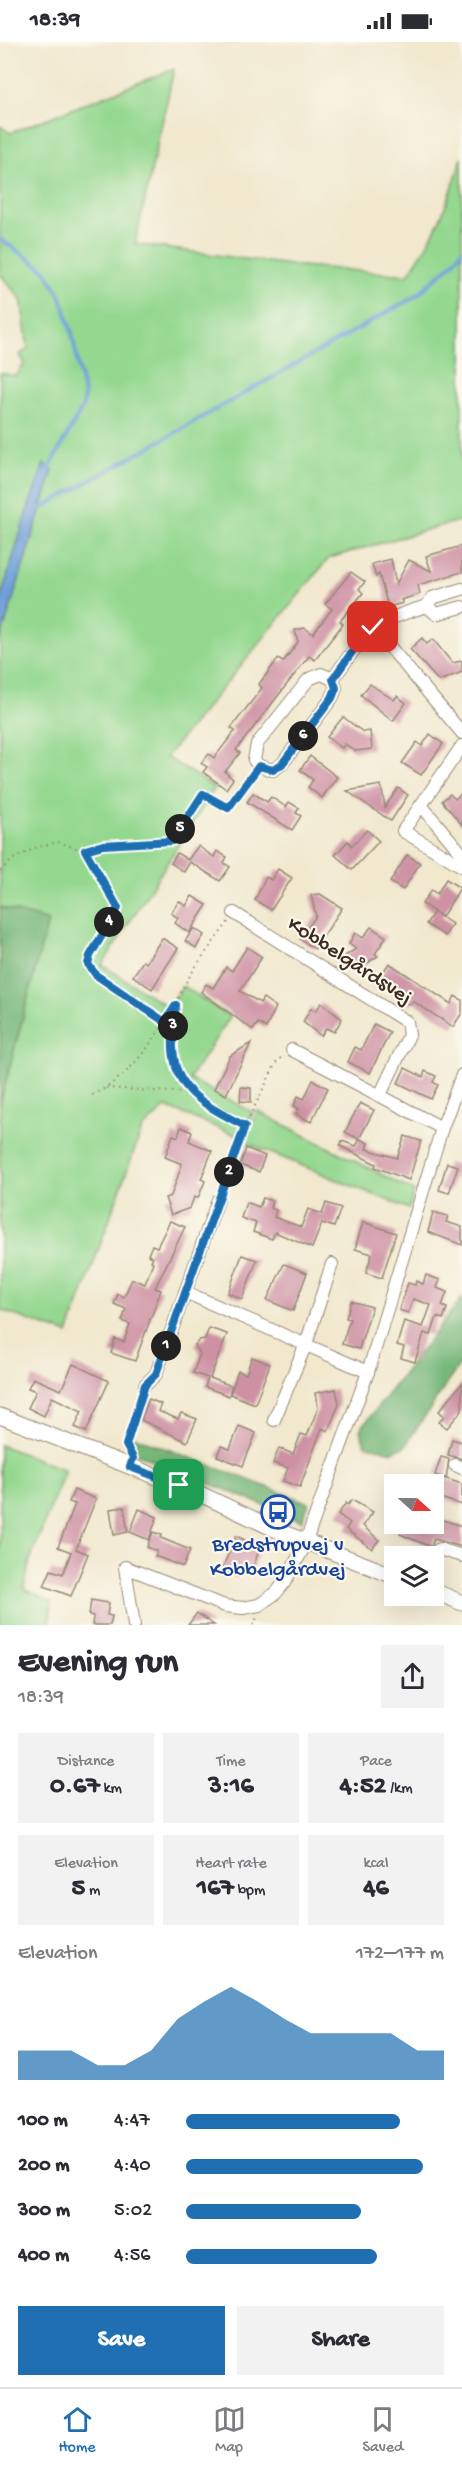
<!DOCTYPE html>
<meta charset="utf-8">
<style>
:root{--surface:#fff;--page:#f2f2f3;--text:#2b2b33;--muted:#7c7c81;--line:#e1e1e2;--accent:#1f6fb2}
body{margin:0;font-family:"Gochi Hand",sans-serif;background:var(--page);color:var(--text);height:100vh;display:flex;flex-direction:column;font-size:22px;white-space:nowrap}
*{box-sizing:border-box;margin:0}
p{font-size:20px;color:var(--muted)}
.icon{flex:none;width:33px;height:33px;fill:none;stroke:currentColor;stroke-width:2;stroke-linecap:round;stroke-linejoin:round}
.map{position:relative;height:1583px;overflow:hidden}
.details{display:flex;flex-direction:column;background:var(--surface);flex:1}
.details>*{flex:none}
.needle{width:39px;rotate:111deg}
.controls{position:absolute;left:384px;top:1432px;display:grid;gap:12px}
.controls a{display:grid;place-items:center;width:60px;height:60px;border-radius:0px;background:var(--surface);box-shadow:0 6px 24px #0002;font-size:30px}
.pin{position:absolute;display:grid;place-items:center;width:51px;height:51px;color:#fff;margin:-26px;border-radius:12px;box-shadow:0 3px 9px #0006}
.km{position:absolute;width:30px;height:30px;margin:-15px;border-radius:50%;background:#222;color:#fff;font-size:16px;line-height:30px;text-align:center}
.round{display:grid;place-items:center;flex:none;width:63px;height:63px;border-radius:0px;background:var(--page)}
.summary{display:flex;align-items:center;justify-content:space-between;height:102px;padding:0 18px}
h1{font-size:33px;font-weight:700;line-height:45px}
.metrics{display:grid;grid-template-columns:repeat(3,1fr);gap:9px;height:102px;padding:6px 18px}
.metrics div{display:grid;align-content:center;border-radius:0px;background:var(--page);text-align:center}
.metrics b{font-size:26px;font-weight:700}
.metrics small{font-size:16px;font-weight:400}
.metrics p{font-size:16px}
.chart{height:168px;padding:12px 18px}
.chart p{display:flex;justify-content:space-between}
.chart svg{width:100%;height:108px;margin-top:6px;fill:var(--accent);opacity:.7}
.primary-button{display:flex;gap:12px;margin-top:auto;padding:12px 18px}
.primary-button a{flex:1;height:69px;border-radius:0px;background:var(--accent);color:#fff;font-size:24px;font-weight:700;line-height:69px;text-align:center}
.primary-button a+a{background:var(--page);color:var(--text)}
ul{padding:0 18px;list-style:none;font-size:20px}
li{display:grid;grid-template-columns:96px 72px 1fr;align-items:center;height:45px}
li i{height:15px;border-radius:8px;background:var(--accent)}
.status{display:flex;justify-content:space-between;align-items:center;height:42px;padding:0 30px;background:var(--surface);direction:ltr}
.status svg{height:16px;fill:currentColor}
.tabs{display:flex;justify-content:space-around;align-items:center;height:84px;border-top:2px solid var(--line);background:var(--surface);font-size:16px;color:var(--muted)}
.tabs a{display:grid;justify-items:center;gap:3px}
.tabs .selected{color:var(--accent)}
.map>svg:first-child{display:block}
</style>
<div class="status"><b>18:39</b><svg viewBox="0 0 49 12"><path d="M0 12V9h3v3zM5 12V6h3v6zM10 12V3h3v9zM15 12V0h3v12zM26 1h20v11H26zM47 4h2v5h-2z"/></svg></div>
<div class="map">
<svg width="462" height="1583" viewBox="0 0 462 1583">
<rect width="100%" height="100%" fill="#fbf7ec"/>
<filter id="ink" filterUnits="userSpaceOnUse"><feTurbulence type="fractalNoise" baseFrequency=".0167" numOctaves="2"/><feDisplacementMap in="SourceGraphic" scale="12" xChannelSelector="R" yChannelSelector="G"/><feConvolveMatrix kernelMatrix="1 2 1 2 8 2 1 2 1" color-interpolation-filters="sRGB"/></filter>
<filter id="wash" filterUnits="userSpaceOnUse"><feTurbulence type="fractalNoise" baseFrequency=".008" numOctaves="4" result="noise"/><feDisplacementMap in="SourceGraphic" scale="24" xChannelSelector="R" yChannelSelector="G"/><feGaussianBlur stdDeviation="1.35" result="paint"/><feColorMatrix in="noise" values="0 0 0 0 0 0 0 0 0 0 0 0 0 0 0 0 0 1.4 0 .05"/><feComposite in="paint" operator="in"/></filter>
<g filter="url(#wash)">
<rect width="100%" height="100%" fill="#f1e8ce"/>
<g fill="#94d890" stroke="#688157" stroke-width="1.5">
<path d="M174,27L135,202L290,223L407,233C435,196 449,160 462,115V478L329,516L166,715L215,746L102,923L168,965L183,944L230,975L189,1037L253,1070L241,1095L166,1065L142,1087L68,1292L0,1268V1062L48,879L0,865V331L16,334L25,321L20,313L28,306L21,257L0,232V84L10,91Z"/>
<path d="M257,1069L414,1149L409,1167L244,1100Z"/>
<path d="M0,1403L65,1428L30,1518L24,1547L51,1560L50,1583H0Z"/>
</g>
<g fill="#77b87a" stroke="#59714c" stroke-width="1.5">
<path d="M0,865L48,879L0,1062Z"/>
<path d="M462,1256V1319L405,1404L392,1410L365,1403L360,1388Z"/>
<path d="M133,1394L309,1461L302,1479L133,1410L130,1401Z"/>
</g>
<path fill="#6ea0d9" stroke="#54657c" stroke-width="1.5" d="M44,422L53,428L0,599V558L27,469Z"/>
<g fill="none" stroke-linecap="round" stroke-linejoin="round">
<g stroke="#6ea0d9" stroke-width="4">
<path d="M0,197L44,227L60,252L72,291L84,353L83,364L47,430"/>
<path d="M42,466L416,254L454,220L462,208"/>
</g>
</g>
<g id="blocks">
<g fill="#ce91a4">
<path d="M462,504V530L418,543L420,552L401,558L403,561L388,565L379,532L376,535L372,522L391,517L396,542L409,518L431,529L426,514Z"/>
<path d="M351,530L365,540L359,547L363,551L340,579L343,582L315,618L309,614L236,708L240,711L225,730L233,737L226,747L203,730L207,725L201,721L209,712L214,716L235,689L231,686L262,646L259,642L278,617L283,620L298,600L295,588L305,586L313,592L332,567L325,562Z"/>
<path d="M422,596L427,602L433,597L452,621L462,619V630L439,639L434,634L410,607Z"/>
<path d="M370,642L394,658L397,654L406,661L393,679L361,653Z"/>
<path d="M343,675L363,690L370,689L372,707L355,709L345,702L342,706L327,695Z"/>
<path d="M430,692L443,702L421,733L402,721L417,700L422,704Z"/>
<path d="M310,714L337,735L322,756L308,745L313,738L300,728Z"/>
<path d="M381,743L385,765L398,746L408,753L391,779L347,749Z"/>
<path d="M253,751L267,760L271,755L286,765L289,760L299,766L296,771L301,774L292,788L247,760Z"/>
<path d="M462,751V783L442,759L450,752L455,757Z"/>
<path d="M367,788L379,799L352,828L335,813L348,799L352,804Z"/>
<path d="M198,804L214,815L217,809L227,815L224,821L230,825L220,839L190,820L184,830L171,821L177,811L188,818Z"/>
<path d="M407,813L420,821L403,848L390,840Z"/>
<path d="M278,827L292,836L271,868L255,858L266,835L271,838Z"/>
<path d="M446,837L460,846L442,875L422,862L431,848L437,852Z"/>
<path d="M320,852L342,866L315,907L300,897L316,874L311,853Z"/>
<path d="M192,854L207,863L189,891L175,881L178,876L171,871L179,859L186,864Z"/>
<path d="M434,870L452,882L445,894L426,882Z"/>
<path d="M371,885L386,895L375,912L378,914L355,929L345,914L356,907L349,902L355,891L363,896Z"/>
<path d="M194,886L204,893L196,906L185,899Z"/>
<path d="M162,896L178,906L152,947L133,934L143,919L146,921Z"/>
<path d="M247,905L262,915L240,949L260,961L263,956L276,965L266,986L258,981L253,988L201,950L206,942L213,946L226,925L232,929Z"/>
<path d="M389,921L451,962L455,954L462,958V971L453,985L413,959L410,963L376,941Z"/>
<path d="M321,961L342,977L334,990L326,986L321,994L303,980L311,966L316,969Z"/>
<path d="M374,982L390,990L370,1031L348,1020L355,1005L361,1008Z"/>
<path d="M251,1001L226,1053L214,1047L230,1014Z"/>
<path d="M405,1026L423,1035L425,1029L436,1034L433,1040L438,1043L431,1057L398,1041Z"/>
<path d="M313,1038L328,1046L311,1080L296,1072L299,1067L294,1064L298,1054L304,1057Z"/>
<path d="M241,1045L251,1046V1060L240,1059Z"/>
<path d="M360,1061L374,1068L359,1097L345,1090Z"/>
<path d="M181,1085L192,1090L189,1099L212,1109L201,1137L205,1139L198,1156L194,1155L190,1166L171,1173L165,1156L171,1154L182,1122L165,1115L173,1093L178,1095Z"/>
<path d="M405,1094L421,1099L409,1138L375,1125L376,1122L340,1104L342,1099L356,1104L360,1097L368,1101L366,1107L397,1116Z"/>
<path d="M246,1106L265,1114L259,1130L240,1123Z"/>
<path d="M447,1121L458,1124L449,1151L439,1148Z"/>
<path d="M263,1156L272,1159L270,1166L276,1168L274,1175L301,1185L308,1167L322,1172L326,1161L341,1166L334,1185L322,1181L312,1206L275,1190L272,1197L253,1190L256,1181L241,1176L246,1160L259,1165Z"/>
<path d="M433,1170L448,1174L446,1180L462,1185V1203L428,1190Z"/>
<path d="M170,1179L185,1185L155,1246L161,1248L135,1319L111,1311L115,1297L124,1300L130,1282L122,1279L126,1267L114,1262L118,1252L124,1255L132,1237L145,1242L153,1220L151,1219L153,1215L148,1213L152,1203L157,1205Z"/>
<path d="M363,1180L396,1191L382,1236L366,1231L372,1212L355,1207Z"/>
<path d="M242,1213L257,1218L242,1257L228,1251Z"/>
<path d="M284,1222L307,1231L293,1269L267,1258Z"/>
<path d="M426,1233L440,1238L437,1246L447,1250L442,1264L447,1266L443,1277L437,1275L431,1293L424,1291L415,1320L401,1316L404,1305L397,1303L404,1279L423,1285L431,1263L413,1257L408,1271L399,1268L408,1241L415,1243L416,1239L423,1242Z"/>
<path d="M351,1259L372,1265L359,1307L342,1302L350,1277L346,1276Z"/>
<path d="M209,1286L227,1292L210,1336L232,1344L229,1354L205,1345L208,1336L193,1331L200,1312L195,1303L199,1298L205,1297Z"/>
<path d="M252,1315L270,1322L255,1362L230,1352L238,1329L246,1332Z"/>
<path d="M73,1322L109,1339L86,1390L75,1385L82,1369L52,1355L44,1374L28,1366L36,1349L28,1346L33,1336L61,1348Z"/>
<path d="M462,1341V1368L447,1386L439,1380L444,1374L439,1369Z"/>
<path d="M336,1347L339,1362L328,1389L322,1386L300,1445L283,1439L288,1426L273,1421L279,1406L293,1412L301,1392L307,1394L318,1366L315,1351Z"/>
<path d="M149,1357L161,1362L158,1369L178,1377L181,1371L197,1377L187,1400L141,1378Z"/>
<path d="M239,1384L256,1391L243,1424L217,1414L221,1404L230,1407Z"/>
<path d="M452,1397L462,1400V1417L448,1413Z"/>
<path d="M441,1415L449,1417L446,1437L435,1433Z"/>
<path d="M441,1435L462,1442V1463L434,1454Z"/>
<path d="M74,1448L96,1457L76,1507L88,1512L71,1554L44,1544L51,1528L63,1532L71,1510L58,1505L75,1462L69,1460Z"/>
<path d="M352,1458L373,1470L363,1484L379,1498L372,1507L346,1487L350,1481L338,1472L346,1461L348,1463Z"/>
<path d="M124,1465L128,1490L114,1493L110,1467Z"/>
<path d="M139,1467L157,1475L149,1498L130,1490Z"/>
<path d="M434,1475L462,1484V1505L434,1497L431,1505L400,1492L403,1482H434Z"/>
<path d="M153,1490L162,1493L161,1496L190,1508L183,1525L155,1514L157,1509L147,1505Z"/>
<path d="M236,1494L260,1505L252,1529L243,1525L238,1535L222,1527Z"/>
<path d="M91,1558L109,1561L107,1573L112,1574L110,1583H92L93,1574L89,1573Z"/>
<path d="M197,1571L214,1583H188Z"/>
</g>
</g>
</g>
<g filter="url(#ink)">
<use href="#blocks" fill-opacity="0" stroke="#968976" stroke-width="1.5"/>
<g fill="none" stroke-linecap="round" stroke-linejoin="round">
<defs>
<g id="minor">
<path d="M427,564L436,572L462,565"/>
<path d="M373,585L462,691"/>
<path d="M333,637L321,632L309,637L257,702L254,718L259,724L273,728L282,722L332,656L336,646L333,637C367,589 370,581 427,564L432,556L462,547"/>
<path d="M462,704L403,789L462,824"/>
<path d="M421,763L462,812"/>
<path d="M234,871L407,980L409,993L380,1053"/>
<path d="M292,1008L442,1086"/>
<path d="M185,1250L368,1330"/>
<path d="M145,1343L156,1332L218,1158"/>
<path d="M274,1378L306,1302L332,1222"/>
<path d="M455,1423L462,1426"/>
<path d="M439,1507L462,1514"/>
<path d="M134,1583L125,1525L225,1564L243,1566L259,1563L276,1551L284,1541L303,1507L368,1330L442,1086L462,1033"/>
</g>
<g id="tertiary">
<path d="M0,1374L196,1450L281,1490L394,1534"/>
<path d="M434,1549L462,1561"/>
</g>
</defs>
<use href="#minor" stroke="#968976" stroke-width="14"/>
<use href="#tertiary" stroke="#968976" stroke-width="17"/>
<g stroke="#968976" stroke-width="2" stroke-dasharray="1.5 4.5" stroke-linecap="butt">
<path d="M85,809L118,866L90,913L88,923L96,933L165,980"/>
<path d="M0,829L12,818L35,806L58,800L85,809L103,803L172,799L203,752L228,767L252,733"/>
<path d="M228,880C210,906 186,933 176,962C167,989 169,1029 190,1050C205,1066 226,1074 245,1084"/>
<path d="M106,1046L190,1051"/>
<path d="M92,1053C130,1036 152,1000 174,966"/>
<path d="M222,1148L245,1084L277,1019L282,1015"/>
<path d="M129,1409L126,1403L141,1355"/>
<path d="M253,1583L257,1576"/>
</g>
<use href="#minor" stroke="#fff" stroke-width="12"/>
<use href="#tertiary" stroke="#fff" stroke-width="15"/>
</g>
</g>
<g fill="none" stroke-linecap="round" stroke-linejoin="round" filter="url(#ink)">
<defs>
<path id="route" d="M179,1443L130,1425L133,1416L126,1403L145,1343L156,1332L245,1084C181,1052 165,1037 176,963L165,980L96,933L88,922L90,914L118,866L85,808L103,803L172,799L203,752L228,766L259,724L273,728L282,722L332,656L336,646L333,637L359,600L373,585"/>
</defs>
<use href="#route" stroke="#fff" stroke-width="12"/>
<use href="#route" stroke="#1f6fb2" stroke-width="8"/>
</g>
<defs>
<symbol id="bus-ring" viewBox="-11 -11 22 22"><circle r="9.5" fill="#fbf7ec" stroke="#1a4fb4" stroke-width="1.5"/><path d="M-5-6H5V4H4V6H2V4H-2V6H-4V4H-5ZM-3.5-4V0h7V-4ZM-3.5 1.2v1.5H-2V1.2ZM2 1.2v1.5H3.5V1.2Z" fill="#1a4fb4"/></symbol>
</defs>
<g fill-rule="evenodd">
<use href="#bus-ring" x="259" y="1451" width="38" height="38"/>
</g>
<g text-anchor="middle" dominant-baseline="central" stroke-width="4.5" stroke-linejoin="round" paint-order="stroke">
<g font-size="22" fill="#3b2a1e" stroke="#fbf7ec">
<text transform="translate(349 920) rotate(33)">Kobbelgårdsvej</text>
</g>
<g font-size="22" fill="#164399" stroke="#fbf7ec">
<text x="278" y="1504">Bredstrupvej v<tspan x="278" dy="25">Kobbelgårdvej</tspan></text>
</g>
</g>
</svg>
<div class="controls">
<a><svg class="needle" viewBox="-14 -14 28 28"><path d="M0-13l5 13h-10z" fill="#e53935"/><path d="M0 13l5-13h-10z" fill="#7c7c81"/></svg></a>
<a><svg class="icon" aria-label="layers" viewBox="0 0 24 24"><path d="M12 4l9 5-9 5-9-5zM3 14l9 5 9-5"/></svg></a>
</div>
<div class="pin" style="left:179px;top:1443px;background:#1e9e55"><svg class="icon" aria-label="arrive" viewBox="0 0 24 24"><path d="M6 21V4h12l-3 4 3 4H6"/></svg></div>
<div class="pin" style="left:373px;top:585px;background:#d93025"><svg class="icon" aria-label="check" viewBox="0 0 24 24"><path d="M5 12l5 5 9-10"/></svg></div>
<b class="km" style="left:166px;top:1304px">1</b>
<b class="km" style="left:229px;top:1130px">2</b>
<b class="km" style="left:173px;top:984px">3</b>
<b class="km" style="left:109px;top:880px">4</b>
<b class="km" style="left:180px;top:787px">5</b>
<b class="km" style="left:303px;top:694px">6</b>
</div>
<section class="details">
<div class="summary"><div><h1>Evening run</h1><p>18:39</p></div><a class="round"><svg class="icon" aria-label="share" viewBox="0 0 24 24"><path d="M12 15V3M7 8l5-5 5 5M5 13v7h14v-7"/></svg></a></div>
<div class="metrics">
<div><p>Distance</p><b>0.67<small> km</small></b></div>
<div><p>Time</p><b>3:16</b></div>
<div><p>Pace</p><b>4:52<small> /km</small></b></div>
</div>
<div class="metrics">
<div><p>Elevation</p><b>5<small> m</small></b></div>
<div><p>Heart rate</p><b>167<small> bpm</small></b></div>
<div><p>kcal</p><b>46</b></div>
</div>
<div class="chart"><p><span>Elevation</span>172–177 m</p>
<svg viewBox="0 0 160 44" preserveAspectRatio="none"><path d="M0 44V32L10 32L20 32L30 38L40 38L50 32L60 19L70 12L80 6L90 12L100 19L110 25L120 25L130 25L140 25L150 32L160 32V44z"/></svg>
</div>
<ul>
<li><b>100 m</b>4:47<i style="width:83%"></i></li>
<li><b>200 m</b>4:40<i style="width:92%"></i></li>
<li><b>300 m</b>5:02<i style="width:68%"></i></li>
<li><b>400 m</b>4:56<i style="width:74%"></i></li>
</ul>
<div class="primary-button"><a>Save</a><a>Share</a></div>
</section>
<nav class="tabs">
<a class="selected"><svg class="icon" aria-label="home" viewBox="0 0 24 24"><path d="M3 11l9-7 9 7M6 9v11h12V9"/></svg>Home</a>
<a><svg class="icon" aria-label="map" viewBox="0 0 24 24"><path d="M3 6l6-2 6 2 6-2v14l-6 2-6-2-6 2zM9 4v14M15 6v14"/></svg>Map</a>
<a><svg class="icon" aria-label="saved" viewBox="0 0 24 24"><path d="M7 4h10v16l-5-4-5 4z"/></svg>Saved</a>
</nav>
